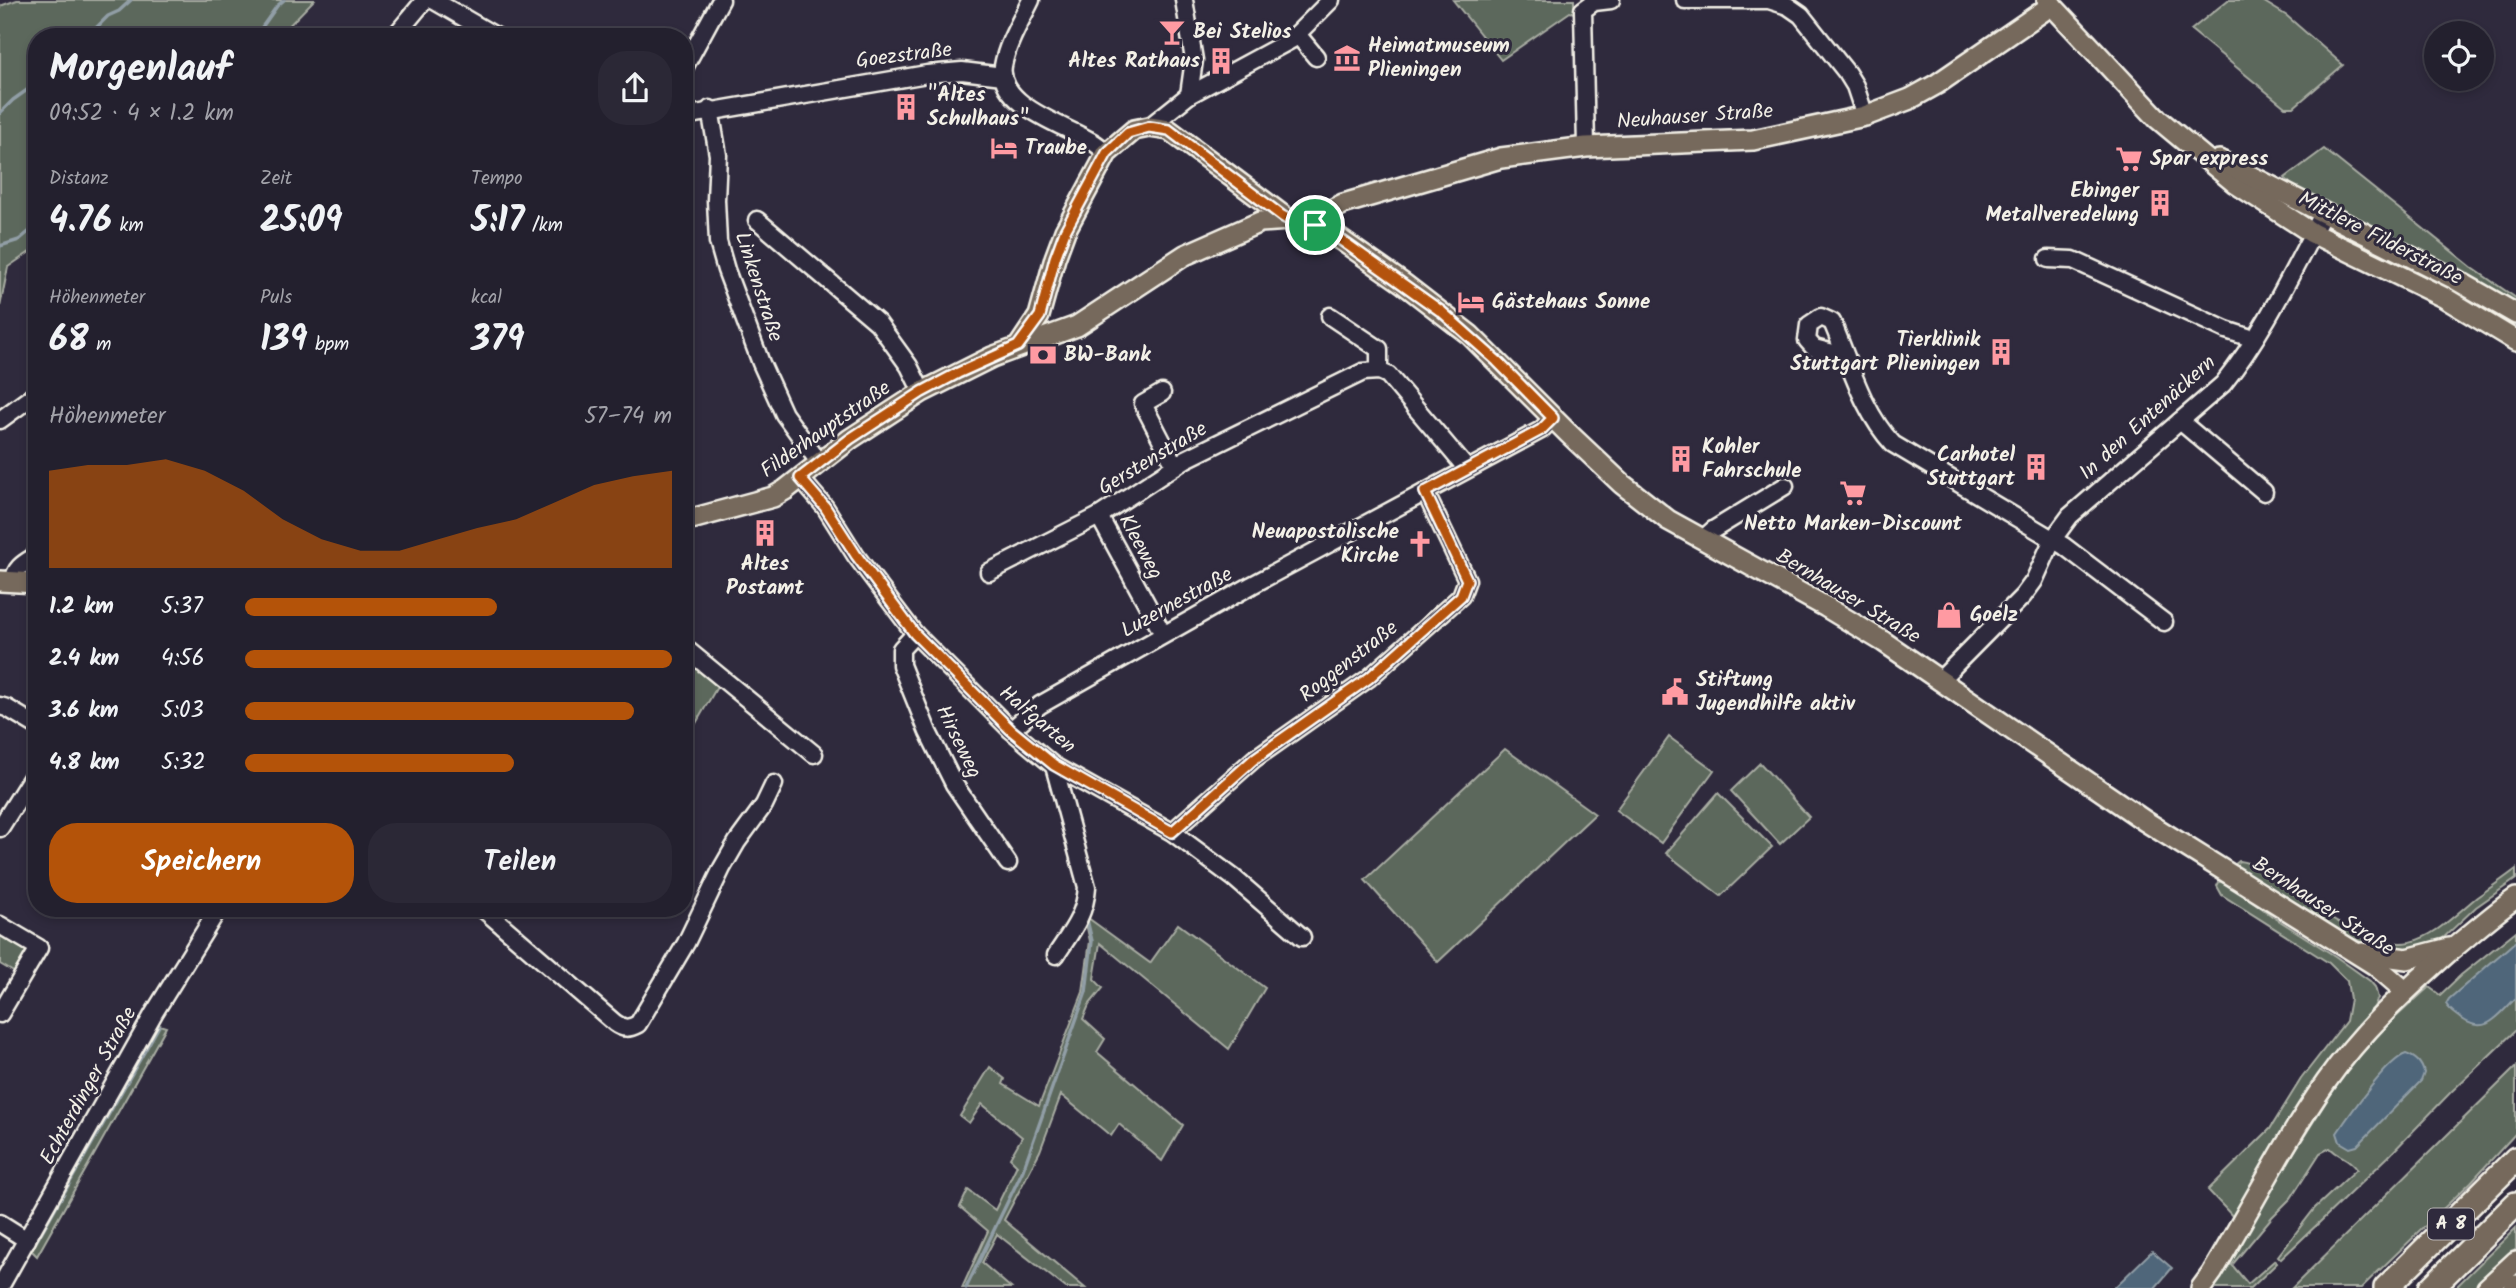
<!DOCTYPE html>
<html lang="de">
<meta charset="utf-8">
<style>
:root{--surface:#23202e;--page:#2b2836;--text:#f1f3f6;--muted:#a3a3aa;--line:#403e4a;--accent:#b45309}
body{margin:0;font-family:Kalam,sans-serif;background:var(--page);color:var(--text);height:100vh;display:flex;flex-direction:column;font-size:26px;white-space:nowrap}
*{box-sizing:border-box;margin:0}
p{font-size:23px;color:var(--muted)}
.icon{flex:none;width:38px;height:38px;fill:none;stroke:currentColor;stroke-width:2;stroke-linecap:round;stroke-linejoin:round}
.map{position:relative;flex:1;overflow:hidden}
.sheet{position:absolute;left:28px;top:28px;width:665px;height:889px;display:flex;flex-direction:column;background:var(--surface);border-radius:28px;box-shadow:0 4px 10px #0003,0 0 0 2px var(--line)}
.sheet>*{flex:none}
.fabs{position:absolute;left:2424px;top:21px;display:grid;gap:14px}
.fabs a{display:grid;place-items:center;width:70px;height:70px;border-radius:50%;background:var(--surface);box-shadow:0 4px 10px #0003,0 0 0 2px var(--line);font-size:35px}
.pin{position:absolute;display:grid;place-items:center;width:60px;height:60px;color:#fff;margin:-30px;border:4px solid #fff;border-radius:50%;box-shadow:0 2px 7px #0007}
.round{display:grid;place-items:center;flex:none;width:74px;height:74px;border-radius:28px;background:var(--page)}
.head{display:flex;align-items:center;justify-content:space-between;height:119px;padding:0 21px}
h1{font-size:38px;font-weight:600;line-height:52px}
.metrics{display:grid;grid-template-columns:repeat(3,1fr);gap:10px;height:119px;padding:7px 21px}
.metrics div{display:grid;align-content:center}
.metrics b{font-size:35px;font-weight:600}
.metrics small{font-size:19px;font-weight:400}
.metrics p{font-size:19px}
.chart{height:196px;padding:14px 21px}
.chart p{display:flex;justify-content:space-between}
.chart svg{width:100%;height:126px;margin-top:7px;fill:var(--accent);opacity:.7}
.action{display:flex;gap:14px;margin-top:auto;padding:14px 21px}
.action a{flex:1;height:80px;border-radius:28px;background:var(--accent);color:#fff;font-size:28px;font-weight:600;line-height:80px;text-align:center}
.action a+a{background:var(--page);color:var(--text)}
ul{padding:0 21px;list-style:none;font-size:23px}
li{display:grid;grid-template-columns:112px 84px 1fr;align-items:center;height:52px}
li i{height:18px;border-radius:9px;background:var(--accent)}
.map>svg:first-child{display:block}
</style>
<div class="map">
<svg width="2516" height="1288" viewBox="0 0 2516 1288">
<rect width="100%" height="100%" fill="#2f2a3d"/>
<filter id="ink" filterUnits="userSpaceOnUse"><feTurbulence type="fractalNoise" baseFrequency=".0143" numOctaves="2"/><feDisplacementMap in="SourceGraphic" scale="14" xChannelSelector="R" yChannelSelector="G"/><feConvolveMatrix kernelMatrix="1 2 1 2 8 2 1 2 1" color-interpolation-filters="sRGB"/></filter>
<g filter="url(#ink)">
<g fill="#5b675c" stroke="#a8aca2" stroke-width="2">
<path d="M17,0H314L278,37H37V247L8,267L0,307V6Z"/>
<path d="M1453,0H1574V13L1570,12L1501,60Z"/>
<path d="M2228,0H2261L2287,16L2343,65L2294,107H2285L2191,30Z"/>
<path d="M2324,149L2474,269L2516,298V307L2300,194L2285,178Z"/>
<path d="M684,649L721,680L684,744Z"/>
<path d="M1669,737L1714,770L1661,843L1616,810Z"/>
<path d="M1505,749L1595,814L1438,962L1365,880Z"/>
<path d="M1760,763L1809,817L1780,844L1731,791Z"/>
<path d="M1718,793L1772,847L1721,896L1666,853Z"/>
<path d="M2239,861C2259,863 2277,883 2293,894C2322,913 2375,949 2410,942C2436,936 2457,913 2477,897C2490,888 2503,879 2516,869V879L2476,907L2439,942L2420,951L2370,946L2339,932L2233,866Z"/>
<path d="M2225,880L2272,916L2335,956L2370,981L2375,987L2378,998L2374,1007L2339,1048L2304,1096L2236,1220L2208,1190L2270,1129L2301,1079L2346,1021L2350,999L2347,981L2329,963L2222,895L2217,886L2219,882Z"/>
<path d="M1084,915L1150,963L1178,924L1265,988L1229,1049L1100,943L1094,979L1103,988L1089,1005L1083,1019L1105,1039L1097,1052L1183,1125L1162,1161L1119,1124L1111,1136L1061,1095L1040,1151L1004,1220L1085,1288H1066L997,1234L982,1263L1011,1288H962L988,1231L960,1207L968,1190L995,1210L1017,1165L1010,1158L1022,1137L982,1104L969,1123L960,1116L990,1067L1005,1079L1003,1084L1039,1106L1083,992L1090,941Z"/>
<path d="M0,925L39,948L22,977L0,964Z"/>
<path d="M2516,931V1030L2451,1092L2388,1157L2281,1259L2278,1256L2315,1208L2357,1169C2346,1155 2341,1159 2330,1148L2320,1153L2291,1198L2272,1217L2232,1265L2248,1284L2275,1260L2277,1263L2251,1288H2208L2343,1075L2384,1028L2429,987L2440,995L2461,975Z"/>
<path d="M156,1024L166,1027L37,1256L31,1250V1246Z"/>
<path d="M2516,1067V1133L2471,1182L2361,1288H2292Z"/>
<path d="M2516,1228V1248L2507,1257L2508,1259L2478,1288H2455Z"/>
</g>
<g fill="#4f667a" stroke="#919ea6" stroke-width="2">
<path d="M2516,941V998C2498,1015 2487,1036 2462,1019C2456,1014 2450,1011 2446,1004L2449,999Z"/>
<path d="M2406,1054C2415,1057 2422,1063 2424,1073L2421,1081L2357,1146L2350,1148L2340,1142L2337,1133C2349,1115 2388,1059 2406,1054Z"/>
<path d="M2152,1251L2172,1268L2155,1288H2114Z"/>
</g>
<g fill="none" stroke-linecap="round" stroke-linejoin="round">
<g stroke="#919ea6" stroke-width="3.5">
<path d="M87,37L108,16L119,11L131,0"/>
<path d="M255,37L277,6L284,0"/>
<path d="M0,113L13,100L37,83"/>
<path d="M0,246L19,240L37,225"/>
<path d="M36,1242L159,1026"/>
<path d="M966,1288L1023,1170L1086,992L1092,941L1087,920"/>
</g>
<defs>
<g id="minor">
<path d="M433,0L497,37"/>
<path d="M1031,0C1021,21 1007,43 1003,66C997,105 1064,125 1089,140C1096,143 1101,148 1107,153"/>
<path d="M1184,0L1194,60L1189,95"/>
<path d="M1685,0H1769L1788,6L1801,15L1847,73L1855,86L1865,116"/>
<path d="M1297,34L1331,0"/>
<path d="M394,37L425,0"/>
<path d="M684,68L721,0"/>
<path d="M710,109L718,155L716,200L718,242L726,270L761,363L784,414L819,462"/>
<path d="M684,116L927,74L962,71L1003,76"/>
<path d="M1149,127L1189,95L1291,40L1297,34L1316,57"/>
<path d="M1586,147L1583,10L1594,2L1611,0"/>
<path d="M757,220L878,323L909,366L922,392"/>
<path d="M2048,259L2073,260L2226,330L2254,339"/>
<path d="M1330,316L1379,349V371"/>
<path d="M1844,356L1814,348L1807,340L1809,325L1821,317L1832,322C1850,363 1862,411 1893,444L2064,546L2164,622"/>
<path d="M1162,393L1143,404L1175,466"/>
<path d="M0,420L37,393"/>
<path d="M2180,421L2264,492"/>
<path d="M800,478L825,507L856,556L915,634L1011,730L1054,766L1172,832L1234,878L1302,937"/>
<path d="M1099,516L1163,634"/>
<path d="M1703,539L1713,530L1785,486"/>
<path d="M989,572L1099,516L1186,459L1363,372L1379,371L1388,375L1467,469"/>
<path d="M14,581C14,567 26,562 37,555"/>
<path d="M915,634L901,649V665L928,732L954,784L1008,863"/>
<path d="M684,647L814,754"/>
<path d="M1939,681L2023,596L2034,581L2053,539L2070,516L2223,384C2264,333 2293,270 2324,212"/>
<path d="M0,706L7,708L37,726"/>
<path d="M1011,730L1040,705L1252,585L1541,430L1553,418"/>
<path d="M1054,766L1087,887C1085,916 1071,932 1056,955"/>
<path d="M0,828L37,769"/>
<path d="M1172,832L1254,759L1369,678L1461,596L1467,580L1425,492"/>
<path d="M482,908L615,1023C623,1029 629,1029 638,1024L686,943L722,868L737,842L764,805L774,784"/>
<path d="M0,925L39,948L0,1014"/>
<path d="M0,1223L27,1240"/>
<path d="M0,1287L154,1013L219,908"/>
</g>
<g id="major">
<path d="M2047,0L2158,119L2235,183L2312,233L2445,298L2516,341"/>
<path d="M2219,160L2453,278L2516,314"/>
<path d="M1315,225L1333,209L1343,204L1501,158L1586,147L1753,140L1865,116L1910,99L1937,84L2052,5"/>
<path d="M1019,346L1039,316L1055,258L1065,231L1107,153L1134,130L1149,127L1169,130L1289,220"/>
<path d="M684,521L773,497L785,490L850,439L922,392L992,357L1077,326L1185,255L1260,222L1289,220L1315,225L1341,240L1404,284L1470,335L1568,433L1622,484L1668,520L1826,607L1884,642L2145,821L2375,965L2405,991"/>
<path d="M0,581L37,583"/>
<path d="M2362,953L2407,959L2449,948"/>
<path d="M2201,1288L2212,1273C2250,1210 2284,1142 2326,1082C2361,1032 2405,991 2450,951C2472,933 2493,914 2516,898"/>
<path d="M2487,1288L2516,1261"/>
<path d="M2513,1288L2516,1285"/>
</g>
<g id="highway">
<path d="M2386,1288L2516,1159"/>
<path d="M2431,1288L2516,1204"/>
</g>
</defs>
<use href="#minor" stroke="#f4f1e8" stroke-width="21"/>
<use href="#major" stroke="#f4f1e8" stroke-width="24"/>
<use href="#highway" stroke="#f4f1e8" stroke-width="28"/>
<use href="#minor" stroke="#2f2a3d" stroke-width="16"/>
<use href="#major" stroke="#76695c" stroke-width="19"/>
<use href="#highway" stroke="#76695c" stroke-width="23"/>
</g>
</g>
<g fill="none" stroke-linecap="round" stroke-linejoin="round" filter="url(#ink)">
<defs>
<path id="route" d="M1149,127L1169,130L1282,216L1289,220L1315,225L1341,240L1442,312L1497,361L1553,418L1541,430L1425,492L1467,580L1461,596L1369,678L1254,759L1172,832L1054,765L1011,730L915,634L856,555L825,507L800,478L850,439L922,392L958,373L1018,346L1040,316L1055,258L1065,231L1107,153L1128,133Z"/>
</defs>
<use href="#route" stroke="#fff" stroke-width="14"/>
<use href="#route" stroke="#b45309" stroke-width="9"/>
</g>
<defs>
<symbol id="bar-bare" viewBox="-9 -9 18 18"><path d="M-6-5H6L.8 .8V4.5H3.5V6h-7V4.5H-.8V.8Z" fill="#ff9aa2" stroke="#2f2a3d" stroke-width="2.5" paint-order="stroke"/></symbol>
<symbol id="museum-bare" viewBox="-9 -9 18 18"><path d="M0-6L6-3V-2H-6V-3ZM-5-1h2V3h-2ZM-1-1h2V3h-2ZM3-1h2V3H3ZM-6 4H6V6H-6Z" fill="#ff9aa2" stroke="#2f2a3d" stroke-width="2.5" paint-order="stroke"/></symbol>
<symbol id="building-bare" viewBox="-9 -9 18 18"><path d="M-4-6H4V6H1V3H-1V6H-4ZM-2.5-4.3h1.7v1.8h-1.7ZM.8-4.3h1.7v1.8H.8ZM-2.5-1h1.7V.8h-1.7ZM.8-1h1.7V.8H.8Z" fill="#ff9aa2" stroke="#2f2a3d" stroke-width="2.5" paint-order="stroke"/></symbol>
<symbol id="hotel-bare" viewBox="-9 -9 18 18"><path d="M-6-4.5h1.5V1H6V5H4.5V3h-9V5H-6ZM-4 0a1.8 1.8 0 1 1 3.6 0ZM.5 0V-2.5h3Q6-2.5 6 0Z" fill="#ff9aa2" stroke="#2f2a3d" stroke-width="2.5" paint-order="stroke"/></symbol>
<symbol id="supermarket-bare" viewBox="-9 -9 18 18"><path d="M-6-5.5h2.5l.6 2H6L4.5 2H-2.5L-4.4-4H-6ZM-1.5 3.2a1.3 1.3 0 1 0 .1 0ZM3 3.2a1.3 1.3 0 1 0 .1 0Z" fill="#ff9aa2" stroke="#2f2a3d" stroke-width="2.5" paint-order="stroke"/></symbol>
<symbol id="bank-bare" viewBox="-9 -9 18 18"><path d="M-6-4H6V4H-6ZM0-2.3a2.3 2.3 0 1 0 0 4.6a2.3 2.3 0 1 0 0-4.6Z" fill="#ff9aa2" stroke="#2f2a3d" stroke-width="2.5" paint-order="stroke"/></symbol>
<symbol id="church-bare" viewBox="-9 -9 18 18"><path d="M-1.2-6h2.4v3.5h3.3v2.4h-3.3V6h-2.4V-.1h-3.3v-2.4h3.3Z" fill="#ff9aa2" stroke="#2f2a3d" stroke-width="2.5" paint-order="stroke"/></symbol>
<symbol id="shop-bare" viewBox="-9 -9 18 18"><path d="M-5-2.5h2.3a2.7 3.5 0 0 1 5.4 0H5L5.5 6h-11ZM-1.5-2.5h3a1.5 2.3 0 0 0-3 0Z" fill="#ff9aa2" stroke="#2f2a3d" stroke-width="2.5" paint-order="stroke"/></symbol>
<symbol id="civic-bare" viewBox="-9 -9 18 18"><path d="M-.6-6.5H3V-4.5H.6V-3L4-1V1h2V6H-6V1h2V-1L-.6-3ZM-1.2 2.5V6h2.4V2.5Z" fill="#ff9aa2" stroke="#2f2a3d" stroke-width="2.5" paint-order="stroke"/></symbol>
</defs>
<g fill-rule="evenodd">
<use href="#bar-bare" x="1153" y="13" width="38" height="38"/>
<use href="#museum-bare" x="1328" y="39" width="38" height="38"/>
<use href="#building-bare" x="1202" y="42" width="38" height="38"/>
<use href="#building-bare" x="887" y="88" width="38" height="38"/>
<use href="#hotel-bare" x="985" y="129" width="38" height="38"/>
<use href="#supermarket-bare" x="2110" y="140" width="38" height="38"/>
<use href="#building-bare" x="2141" y="184" width="38" height="38"/>
<use href="#hotel-bare" x="1452" y="283" width="38" height="38"/>
<use href="#building-bare" x="1982" y="333" width="38" height="38"/>
<use href="#bank-bare" x="1024" y="336" width="38" height="38"/>
<use href="#building-bare" x="1662" y="440" width="38" height="38"/>
<use href="#building-bare" x="2017" y="448" width="38" height="38"/>
<use href="#supermarket-bare" x="1834" y="474" width="38" height="38"/>
<use href="#building-bare" x="746" y="514" width="38" height="38"/>
<use href="#church-bare" x="1401" y="525" width="38" height="38"/>
<use href="#shop-bare" x="1930" y="596" width="38" height="38"/>
<use href="#civic-bare" x="1656" y="673" width="38" height="38"/>
</g>
<g text-anchor="middle" dominant-baseline="central" stroke-width="6" stroke-linejoin="round" paint-order="stroke">
<rect fill="#2f2a3d" stroke="#b9b5b5" stroke-width="2" x="2428" y="1208.5" width="46" height="31" rx="5"/>
<g font-size="19" font-weight="bold" fill="#f4f1e8">
<text x="2451" y="1224">A 8</text>
</g>
<g font-size="21" font-weight="bold" fill="#f4f1e8" stroke="#2f2a3d" text-anchor="start">
<text x="1193" y="32">Bei Stelios</text>
<text x="1368" y="46">Heimatmuseum<tspan x="1368" dy="24">Plieningen</tspan></text>
<text x="1200" y="61" text-anchor="end">Altes Rathaus</text>
<text x="927" y="95">"Altes<tspan x="927" dy="24">Schulhaus"</tspan></text>
<text x="1025" y="148">Traube</text>
<text x="2150" y="159">Spar express</text>
<text x="2139" y="191" text-anchor="end">Ebinger<tspan x="2139" dy="24">Metallveredelung</tspan></text>
<text x="1492" y="302">Gästehaus Sonne</text>
<text x="1980" y="340" text-anchor="end">Tierklinik<tspan x="1980" dy="24">Stuttgart Plieningen</tspan></text>
<text x="1064" y="355">BW-Bank</text>
<text x="1702" y="447">Kohler<tspan x="1702" dy="24">Fahrschule</tspan></text>
<text x="2015" y="455" text-anchor="end">Carhotel<tspan x="2015" dy="24">Stuttgart</tspan></text>
<text x="1853" y="524" text-anchor="middle">Netto Marken-Discount</text>
<text x="1399" y="532" text-anchor="end">Neuapostolische<tspan x="1399" dy="24">Kirche</tspan></text>
<text x="765" y="564" text-anchor="middle">Altes<tspan x="765" dy="24">Postamt</tspan></text>
<text x="1970" y="615">Goelz</text>
<text x="1696" y="680">Stiftung<tspan x="1696" dy="24">Jugendhilfe aktiv</tspan></text>
</g>
<g font-size="21" fill="#f4f1e8" stroke="#2f2a3d">
<text transform="translate(904 56) rotate(-7)">Goezstraße</text>
<text transform="translate(1695 117) rotate(-4)">Neuhauser Straße</text>
<text transform="translate(2380 239) rotate(27)">Mittlere Filderstraße</text>
<text transform="translate(758 287) rotate(72)">Linkenstraße</text>
<text transform="translate(2148 418) rotate(-42)">In den Entenäckern</text>
<text transform="translate(826 430) rotate(-35)">Filderhauptstraße</text>
<text transform="translate(1153 459) rotate(-31)">Gerstenstraße</text>
<text transform="translate(1140 547) rotate(62)">Kleeweg</text>
<text transform="translate(1848 597) rotate(31)">Bernhauser Straße</text>
<text transform="translate(1177 603) rotate(-29)">Luzernestraße</text>
<text transform="translate(1349 662) rotate(-38)">Roggenstraße</text>
<text transform="translate(1037 720) rotate(40)">Halfgarten</text>
<text transform="translate(958 742) rotate(64)">Hirseweg</text>
<text transform="translate(2323 907) rotate(33)">Bernhauser Straße</text>
<text transform="translate(89 1086) rotate(-61)">Echterdinger Straße</text>
</g>
</g>
</svg>
<div class="fabs">
<a><svg class="icon" aria-label="locate" viewBox="0 0 24 24"><circle cx="12" cy="12" r="6"/><path d="M12 2v4M12 18v4M2 12h4M18 12h4"/></svg></a>
</div>
<div class="pin" style="left:1315px;top:225px;background:#1e9e55"><svg class="icon" aria-label="arrive" viewBox="0 0 24 24"><path d="M6 21V4h12l-3 4 3 4H6"/></svg></div>
<section class="sheet">
<div class="head"><div><h1>Morgenlauf</h1><p>09:52 · 4 × 1.2 km</p></div><a class="round"><svg class="icon" aria-label="share" viewBox="0 0 24 24"><path d="M12 15V3M7 8l5-5 5 5M5 13v7h14v-7"/></svg></a></div>
<div class="metrics">
<div><p>Distanz</p><b>4.76<small> km</small></b></div>
<div><p>Zeit</p><b>25:09</b></div>
<div><p>Tempo</p><b>5:17<small> /km</small></b></div>
</div>
<div class="metrics">
<div><p>Höhenmeter</p><b>68<small> m</small></b></div>
<div><p>Puls</p><b>139<small> bpm</small></b></div>
<div><p>kcal</p><b>379</b></div>
</div>
<div class="chart"><p><span>Höhenmeter</span>57–74 m</p>
<svg viewBox="0 0 160 44" preserveAspectRatio="none"><path d="M0 44V10L10 8L20 8L30 6L40 10L50 17L60 27L70 34L80 38L90 38L100 34L110 30L120 27L130 21L140 15L150 12L160 10V44z"/></svg>
</div>
<ul>
<li><b>1.2 km</b>5:37<i style="width:59%"></i></li>
<li><b>2.4 km</b>4:56<i style="width:100%"></i></li>
<li><b>3.6 km</b>5:03<i style="width:91%"></i></li>
<li><b>4.8 km</b>5:32<i style="width:63%"></i></li>
</ul>
<div class="action"><a>Speichern</a><a>Teilen</a></div>
</section>
</div>
